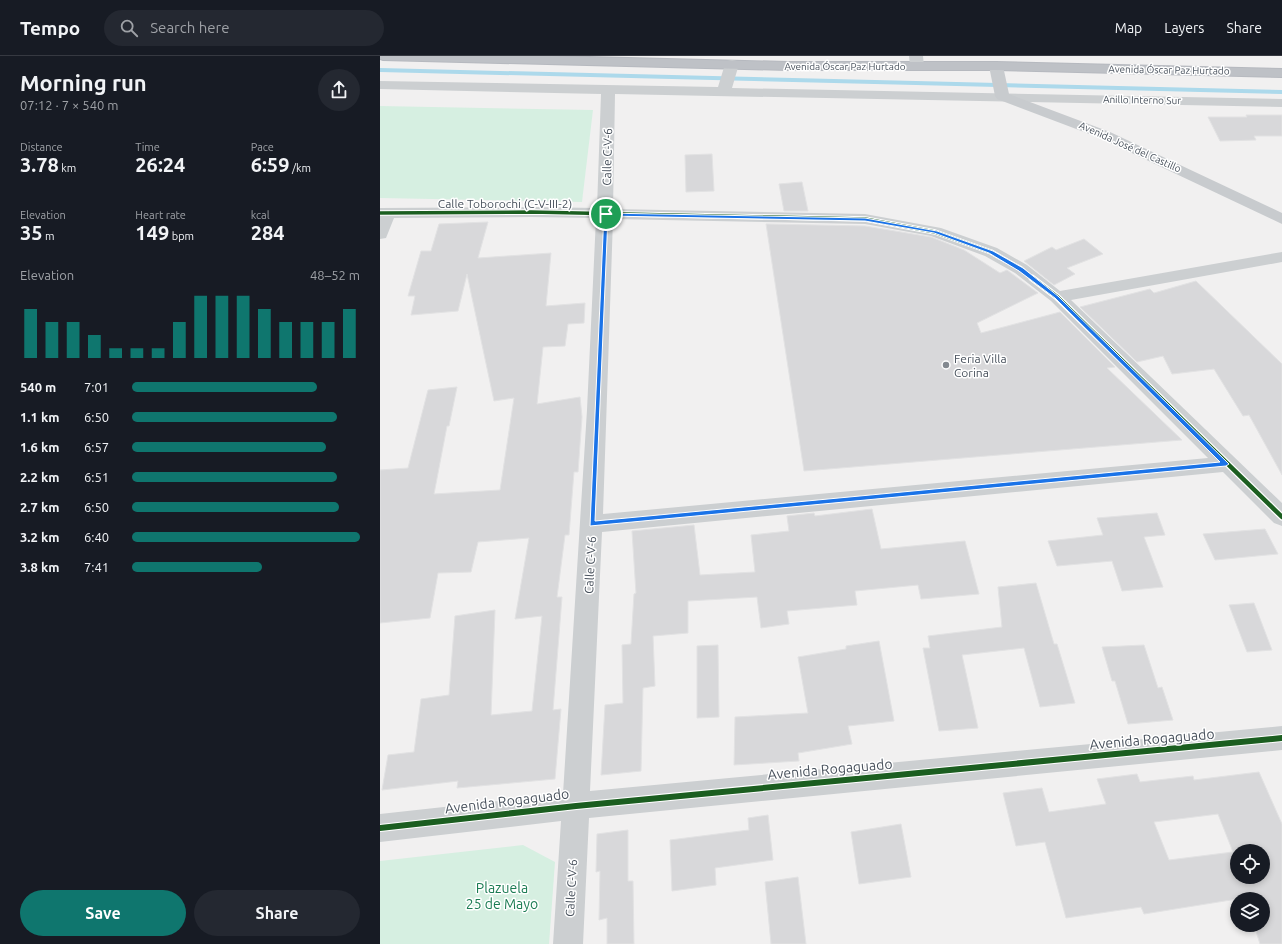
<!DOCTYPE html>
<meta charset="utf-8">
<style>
:root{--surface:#171b24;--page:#242831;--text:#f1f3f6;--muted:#9ea1a6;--line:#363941;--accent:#0f766e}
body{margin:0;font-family:Ubuntu,sans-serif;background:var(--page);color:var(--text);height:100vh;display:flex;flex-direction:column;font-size:15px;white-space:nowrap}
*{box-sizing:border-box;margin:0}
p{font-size:13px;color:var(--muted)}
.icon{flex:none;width:22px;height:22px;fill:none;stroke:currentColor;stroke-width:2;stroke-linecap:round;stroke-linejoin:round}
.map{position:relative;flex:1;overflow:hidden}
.sheet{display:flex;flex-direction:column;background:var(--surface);width:380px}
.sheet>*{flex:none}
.fabs{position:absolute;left:850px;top:788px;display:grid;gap:8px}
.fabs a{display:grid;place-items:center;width:40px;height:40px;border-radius:50%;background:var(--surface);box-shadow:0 2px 6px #0003;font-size:20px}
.pin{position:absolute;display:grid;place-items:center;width:34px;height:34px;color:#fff;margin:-17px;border:2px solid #fff;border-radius:50%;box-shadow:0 1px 4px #0007}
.round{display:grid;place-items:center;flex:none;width:42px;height:42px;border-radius:21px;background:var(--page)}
.headline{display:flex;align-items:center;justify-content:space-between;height:68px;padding:0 20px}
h1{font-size:22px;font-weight:700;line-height:30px}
.figures{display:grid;grid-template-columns:repeat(3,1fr);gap:6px;height:68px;padding:4px 20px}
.figures div{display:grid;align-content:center}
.figures b{font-size:20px;font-weight:700}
.figures small{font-size:11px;font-weight:400}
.figures p{font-size:11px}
.chart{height:112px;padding:8px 20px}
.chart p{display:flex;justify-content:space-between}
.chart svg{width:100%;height:72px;margin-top:4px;stroke:var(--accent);stroke-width:6}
.primary-button{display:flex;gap:8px;margin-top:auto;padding:8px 20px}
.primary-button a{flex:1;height:46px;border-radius:24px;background:var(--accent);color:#fff;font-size:16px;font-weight:700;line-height:46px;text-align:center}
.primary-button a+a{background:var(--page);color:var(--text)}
ul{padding:0 20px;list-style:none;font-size:13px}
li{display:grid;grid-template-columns:64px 48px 1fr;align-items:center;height:30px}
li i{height:10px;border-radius:5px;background:var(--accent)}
header{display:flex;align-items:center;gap:24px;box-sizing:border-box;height:56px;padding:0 20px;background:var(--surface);border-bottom:1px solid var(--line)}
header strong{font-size:19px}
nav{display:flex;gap:22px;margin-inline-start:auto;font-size:14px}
.search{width:280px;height:36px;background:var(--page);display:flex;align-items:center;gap:10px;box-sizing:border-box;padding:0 14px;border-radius:22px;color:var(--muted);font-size:15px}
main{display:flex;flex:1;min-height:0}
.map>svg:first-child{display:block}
</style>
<header>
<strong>Tempo</strong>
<div class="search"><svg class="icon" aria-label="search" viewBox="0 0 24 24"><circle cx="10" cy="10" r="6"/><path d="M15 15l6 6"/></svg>Search here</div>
<nav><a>Map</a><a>Layers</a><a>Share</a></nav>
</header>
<main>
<section class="sheet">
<div class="headline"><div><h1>Morning run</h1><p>07:12 · 7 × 540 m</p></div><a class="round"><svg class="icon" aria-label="share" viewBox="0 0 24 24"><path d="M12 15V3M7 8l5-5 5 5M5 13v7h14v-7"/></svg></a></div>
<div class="figures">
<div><p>Distance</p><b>3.78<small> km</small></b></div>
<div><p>Time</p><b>26:24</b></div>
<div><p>Pace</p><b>6:59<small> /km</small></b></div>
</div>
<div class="figures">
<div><p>Elevation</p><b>35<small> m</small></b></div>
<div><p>Heart rate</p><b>149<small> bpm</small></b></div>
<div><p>kcal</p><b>284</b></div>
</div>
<div class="chart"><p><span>Elevation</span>48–52 m</p>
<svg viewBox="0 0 160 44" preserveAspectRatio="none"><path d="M5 44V14M15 44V22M25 44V22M35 44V30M45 44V38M55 44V38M65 44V38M75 44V22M85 44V6M95 44V6M105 44V6M115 44V14M125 44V22M135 44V22M145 44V22M155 44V14"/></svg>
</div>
<ul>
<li><b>540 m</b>7:01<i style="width:81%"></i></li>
<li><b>1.1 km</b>6:50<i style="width:90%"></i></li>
<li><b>1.6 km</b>6:57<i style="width:85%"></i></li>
<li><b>2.2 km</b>6:51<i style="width:90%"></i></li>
<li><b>2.7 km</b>6:50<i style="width:91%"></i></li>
<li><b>3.2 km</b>6:40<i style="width:100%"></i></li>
<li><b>3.8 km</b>7:41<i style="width:57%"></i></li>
</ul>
<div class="primary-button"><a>Save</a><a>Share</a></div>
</section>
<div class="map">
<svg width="902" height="888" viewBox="0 0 902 888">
<rect width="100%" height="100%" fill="#f1f0f0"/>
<g fill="#d6efe1">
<path d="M0,50L213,54L202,146L0,142Z"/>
<path d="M143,789L175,806L169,888H0V805Z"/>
</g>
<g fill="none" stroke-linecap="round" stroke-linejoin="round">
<path fill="#acd9eb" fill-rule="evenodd" d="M0,12L902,34V38L0,16Z"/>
</g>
<g fill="#d8d8da" stroke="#e2e2e3" fill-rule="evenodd">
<path d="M866,59H902V80H874L876,84L840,85L828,61H867Z"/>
<path d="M332,98L334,135L306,136L305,99Z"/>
<path d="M422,126L428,155H404L399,128Z"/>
<path d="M108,166L98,202L171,197L166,250L205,247L204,267L188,268L185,290L163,291L157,348L200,341L202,361L198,416H194L189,479H185L177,541H182L173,654L181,653L175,723L77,732L78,725L2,734L8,699L34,696L41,643L69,639L75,560L115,554L111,659L152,655L162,560L135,563L149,482L98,486L91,516L58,517L50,562L0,567V414L28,412L48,334L77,331L69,370H67L54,438L120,434L134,342L114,345L87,218L78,255L31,259L35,240H28L41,195H51L59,168Z"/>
<path d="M386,168L485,170L551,181L584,194L620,217L627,214L658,237L597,267L601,277L680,256L735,311L727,312L802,384L424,415Z"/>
<path d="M704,183L723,198L687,212L695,218L674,229L644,205L672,191L676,194Z"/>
<path d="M816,225L902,308V419L869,359L863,360L834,313L792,318L783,300L757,306L700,251L770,233L774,237Z"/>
<path d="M492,453L501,493L585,485L599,538L541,543L538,529L475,535L477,549L407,555L409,568L381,572L377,541L308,545V577L273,580L275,630L263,632L261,715L221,719L225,649L243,647L242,589L251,588L254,538L256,537L252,475L314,469L320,519L375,516L371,479L409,475L407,460L434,457L435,460Z"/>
<path d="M777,457L785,479L764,481L783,531L742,535L732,505L677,510L668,485L723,479L717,462Z"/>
<path d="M885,473L898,498L835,504L823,478Z"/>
<path d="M656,527L674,588H677L695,647L660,651L644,592L582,599L598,672L559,675L543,592H550L548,580L622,571L618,531Z"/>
<path d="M874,547L892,594L867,596L849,549Z"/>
<path d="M499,585L514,665L468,670L472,688L418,697L419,705L354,709L355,661L428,657L418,601L466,593V590Z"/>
<path d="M338,589L339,661L317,662V590Z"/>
<path d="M764,589L778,632L782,631L793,664L748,668L735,625H732L722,591Z"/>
<path d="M879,716L902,768V888H880L874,869H883V843H857L764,858L761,851L686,862L665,786L636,790L623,737L662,732L669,756L726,748L717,723L757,718L760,726L813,720L814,724ZM838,758L853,796L789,804L774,766ZM857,795H883V821H857Z"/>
<path d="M388,759L393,804L335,812L336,829L292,835L290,784L369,774L368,762Z"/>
<path d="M521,768L531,821L479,828L471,776Z"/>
<path d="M248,774V825H253L254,888H227V862L219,864L220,815L216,816L217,778Z"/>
<path d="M418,821L426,888H391L385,826Z"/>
</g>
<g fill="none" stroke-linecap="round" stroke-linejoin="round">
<defs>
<path id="highway" d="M0,0H170L408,6H616L902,13V21L616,14H408L3,4L0,3Z"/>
</defs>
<use href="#highway" stroke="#b6b9bf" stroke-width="2"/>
<g fill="#cccfd1" fill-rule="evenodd">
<path d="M529,0H543L544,10L542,13L537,14L532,13L530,10Z"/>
<path d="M352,4L357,5L359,8L352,32L902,43V51L235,38L233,153L485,158L561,172L617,192L647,209L680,235L902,196V206L691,244L902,447V470L894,467L843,416L222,476L210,735L902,670V694L209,762L203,888H173L181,765L0,786V758L183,738L207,354L216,162L151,161L14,162L6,182L0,183V152L151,151L217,152L221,38L0,33V25L338,31L345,8L347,5ZM233,163L485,168L551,180L605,200L635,217L671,245L828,402L223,458Z"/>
</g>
<path fill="#c8cbce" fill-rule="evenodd" d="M616,6L621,7L623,10L629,38L730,76L902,157V168L720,82L617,43L615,40L609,10L611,7Z"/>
<use href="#highway" fill="#bec1c6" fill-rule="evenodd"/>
<defs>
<path id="cycleway-far2" d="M0,157L151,156L485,163L555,176L611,196L641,213L653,223"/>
<path id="cycleway-far1" d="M652,222L677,241L902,461"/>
<path id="cycleway" d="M0,772L196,750L902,682"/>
</defs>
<use href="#cycleway-far2" stroke="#fff" stroke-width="5.5"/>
<use href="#cycleway-far1" stroke="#fff" stroke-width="7"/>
<use href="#cycleway" stroke="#fff" stroke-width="8"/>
<use href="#cycleway-far2" stroke="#1b5e20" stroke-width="3.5"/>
<use href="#cycleway-far1" stroke="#1b5e20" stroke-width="4.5"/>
<use href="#cycleway" stroke="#1b5e20" stroke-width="6"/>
</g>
<path fill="#1a73e8" stroke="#fff" fill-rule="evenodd" d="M224,157L485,162L557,175L613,195L643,212L678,240L849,408L846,410L210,470ZM228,160L485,165L554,177L609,197L639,215L675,242L840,406L215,465Z"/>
<circle fill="#838990" stroke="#fff" stroke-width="1.5" cx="566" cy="309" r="4"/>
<g text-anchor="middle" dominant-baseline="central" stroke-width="3" stroke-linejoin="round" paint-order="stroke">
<g font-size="10" fill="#48515c" stroke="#fff">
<text x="465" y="10">Avenida Óscar Paz Hurtado</text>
<text transform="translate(789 14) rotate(1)">Avenida Óscar Paz Hurtado</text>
<text transform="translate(762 44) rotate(1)">Anillo Interno Sur</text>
<text transform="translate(750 91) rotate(24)">Avenida José del Castillo</text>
</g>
<g font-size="12" fill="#48515c" stroke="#fff">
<text transform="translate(227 101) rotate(-89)">Calle C-V-6</text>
<text x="125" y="147">Calle Toborochi (C-V-III-2)</text>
<text transform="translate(210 509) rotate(-87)">Calle C-V-6</text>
<text transform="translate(191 832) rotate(-87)">Calle C-V-6</text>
</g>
<g font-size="12" fill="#48515c" stroke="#fff" text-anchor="start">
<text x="574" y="302">Feria Villa<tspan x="574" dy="14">Corina</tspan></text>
</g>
<g font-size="14" fill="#48515c" stroke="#fff">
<text transform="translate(772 683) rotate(-5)">Avenida Rogaguado</text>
<text transform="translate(450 713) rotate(-5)">Avenida Rogaguado</text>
<text transform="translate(127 745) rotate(-7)">Avenida Rogaguado</text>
</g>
<g font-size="14" fill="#1b7c53" stroke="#fff">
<text x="122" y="832">Plazuela<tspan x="122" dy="16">25 de Mayo</tspan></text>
</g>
</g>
</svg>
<div class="fabs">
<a><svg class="icon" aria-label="locate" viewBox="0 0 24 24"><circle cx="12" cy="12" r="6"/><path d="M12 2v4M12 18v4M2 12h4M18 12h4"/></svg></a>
<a><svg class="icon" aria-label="layers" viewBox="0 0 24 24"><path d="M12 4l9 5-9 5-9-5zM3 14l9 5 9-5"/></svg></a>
</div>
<div class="pin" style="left:226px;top:158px;background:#1e9e55"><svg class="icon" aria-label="arrive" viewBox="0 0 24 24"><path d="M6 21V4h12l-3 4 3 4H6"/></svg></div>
</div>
</main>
